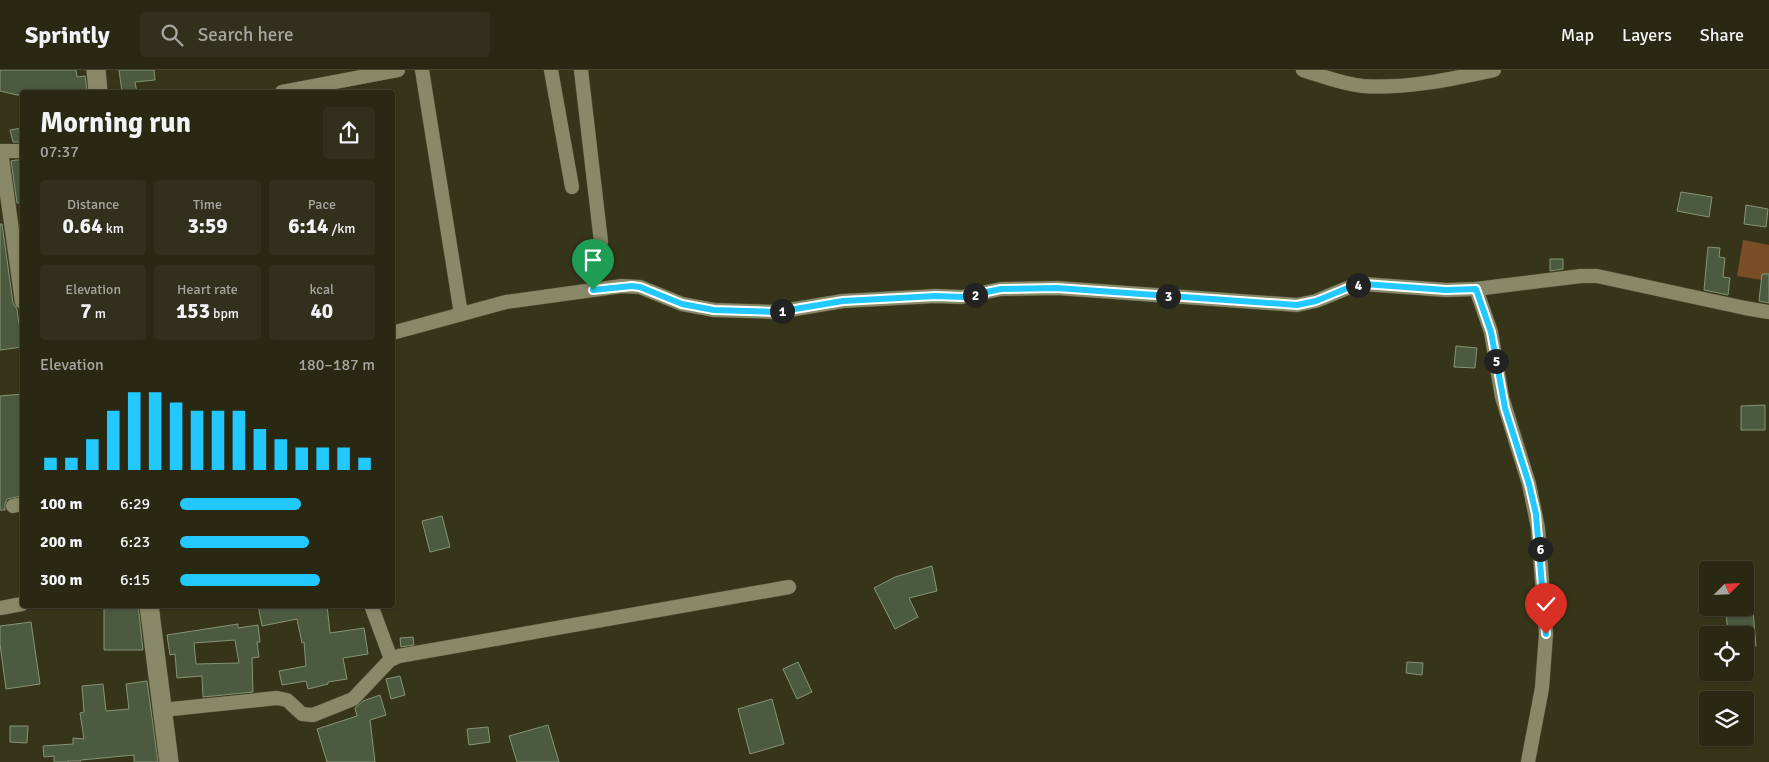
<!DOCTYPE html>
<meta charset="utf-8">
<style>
:root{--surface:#292813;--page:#31301c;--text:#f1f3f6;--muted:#a5a6a0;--line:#454433;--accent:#23c9fe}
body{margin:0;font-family:Signika,sans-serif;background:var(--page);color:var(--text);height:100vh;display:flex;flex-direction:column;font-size:19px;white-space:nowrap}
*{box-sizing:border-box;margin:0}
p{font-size:16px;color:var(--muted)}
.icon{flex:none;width:28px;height:28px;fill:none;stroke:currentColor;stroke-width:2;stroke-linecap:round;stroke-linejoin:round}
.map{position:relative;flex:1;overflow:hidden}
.drawer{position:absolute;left:20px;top:20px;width:375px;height:518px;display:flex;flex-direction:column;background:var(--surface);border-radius:5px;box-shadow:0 1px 4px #0004,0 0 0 1px var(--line)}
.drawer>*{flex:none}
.needle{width:32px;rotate:66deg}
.fabs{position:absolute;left:1699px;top:491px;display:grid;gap:10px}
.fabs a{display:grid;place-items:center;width:55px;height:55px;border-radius:5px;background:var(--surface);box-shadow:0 1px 4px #0004,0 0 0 1px var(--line);font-size:25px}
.pin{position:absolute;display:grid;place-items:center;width:42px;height:42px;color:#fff;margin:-51px -21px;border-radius:50% 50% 50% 0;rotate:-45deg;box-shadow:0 0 5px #0007}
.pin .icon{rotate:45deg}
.km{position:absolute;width:25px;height:25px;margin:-12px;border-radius:50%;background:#222;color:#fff;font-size:14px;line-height:25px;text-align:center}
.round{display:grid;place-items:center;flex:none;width:52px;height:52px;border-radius:5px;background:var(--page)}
.summary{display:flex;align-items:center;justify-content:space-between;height:85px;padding:0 20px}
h1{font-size:28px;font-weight:700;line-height:38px}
.metrics{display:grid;grid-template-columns:repeat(3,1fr);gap:8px;height:85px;padding:5px 20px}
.metrics div{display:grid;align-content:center;border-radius:5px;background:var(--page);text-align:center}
.metrics b{font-size:21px;font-weight:700}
.metrics small{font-size:14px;font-weight:400}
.metrics p{font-size:14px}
.chart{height:140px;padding:10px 20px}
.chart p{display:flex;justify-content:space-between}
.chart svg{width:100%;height:90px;margin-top:5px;stroke:var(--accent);stroke-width:6}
ul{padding:0 20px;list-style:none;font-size:16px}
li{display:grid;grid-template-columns:80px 60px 1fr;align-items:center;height:38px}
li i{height:12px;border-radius:6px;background:var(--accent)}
header{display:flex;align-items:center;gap:30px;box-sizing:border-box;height:70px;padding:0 25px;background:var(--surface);border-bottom:1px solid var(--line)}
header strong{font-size:24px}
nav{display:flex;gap:28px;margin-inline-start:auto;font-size:18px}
.search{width:350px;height:45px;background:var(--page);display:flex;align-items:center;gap:12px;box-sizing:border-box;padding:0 18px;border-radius:5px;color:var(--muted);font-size:19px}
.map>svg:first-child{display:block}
</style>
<header>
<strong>Sprintly</strong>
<div class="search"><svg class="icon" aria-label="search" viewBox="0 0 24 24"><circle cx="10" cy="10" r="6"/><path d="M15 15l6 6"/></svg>Search here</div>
<nav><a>Map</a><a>Layers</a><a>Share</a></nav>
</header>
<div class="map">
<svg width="1769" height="692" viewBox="0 0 1769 692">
<rect width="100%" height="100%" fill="#373519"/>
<path fill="#7b4d26" d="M1743,170L1769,175V211L1737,206Z"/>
<g fill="#4c5a40" stroke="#859477" fill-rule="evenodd">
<path d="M0,0H76L77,7L85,6L87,21L22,22V25H17L0,21Z"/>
<path d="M119,0H154L155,10L135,12L137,22H122Z"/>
<path d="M22,58V72H13L10,60Z"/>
<path d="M16,90H22V133H17L11,91Z"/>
<path d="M1681,122L1712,127L1709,147L1677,141Z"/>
<path d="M1746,135L1768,139L1766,157L1744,154Z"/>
<path d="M0,154H2L13,233L17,239L19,254H21L22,266V277L0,280Z"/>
<path d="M1708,177L1720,178L1719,187L1725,188L1723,207L1730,208L1728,225L1704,220Z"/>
<path d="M1550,189H1563V199L1550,201Z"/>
<path d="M1762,204H1769V233L1759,231Z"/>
<path d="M1456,276L1477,278L1475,298L1454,297Z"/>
<path d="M22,324V426L7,429L5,434V440H0V326Z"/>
<path d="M1765,335V360H1741V336Z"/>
<path d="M442,446L450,477L430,482L422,451Z"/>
<path d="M932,496L937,521L909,528L918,547L895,559L874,518L895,507Z"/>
<path d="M104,535H138L143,580H104Z"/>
<path d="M258,535H327L330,563L364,558L368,584L343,588L347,609L328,612V614L308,619L306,611L282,615L279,601L306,596L304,572L302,573L297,549L262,556Z"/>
<path d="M1753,540L1756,576L1745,577V565H1728L1726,542Z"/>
<path d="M31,552L40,614L6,619L0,574V556Z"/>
<path d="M238,554V558L258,555L260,572H257L259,587L252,588L253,622L203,627L202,606L177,608L175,584L170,585L167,565ZM235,570L239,593L196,594L194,573Z"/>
<path d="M413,567L414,575L401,577L400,568Z"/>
<path d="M798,592L812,622L797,629L783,599Z"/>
<path d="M1407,592L1423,593L1422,605L1406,603Z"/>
<path d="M400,606L405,625L391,629L386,609Z"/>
<path d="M147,611L158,692H134V685L81,690V691H68V692H54V686L44,687L43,676L73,674V668L84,669L80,643L84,642L82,616L103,614L106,641L129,639L126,614Z"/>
<path d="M380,625L386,645L370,650L375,692H327L317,659L357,646L355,638L363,631Z"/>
<path d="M772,629L784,674L750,684L738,639Z"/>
<path d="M548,655L559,692H517L509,666Z"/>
<path d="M10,656H28L27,673L10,672Z"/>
<path d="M488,657L490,672L469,675L467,659Z"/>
</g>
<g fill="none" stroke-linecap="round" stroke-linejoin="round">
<defs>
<g id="street">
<path d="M422,0L461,244"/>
<path d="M551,0L572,117"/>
<path d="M581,0L601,172"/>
<path d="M1303,0C1322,6 1342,14 1363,16C1406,19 1452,9 1494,0"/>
<path d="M282,22L398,0"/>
<path d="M0,81H22"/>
<path d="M1,81L22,232"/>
<path d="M1476,219L1491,262L1502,327L1529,414L1538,458L1546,564L1542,618L1528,692"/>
<path d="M392,263L506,232L622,216L640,217L682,234L714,240L777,242L843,231L936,226L962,227L1001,219L1057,218L1297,235L1316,231L1350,217L1363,214L1446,220L1476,219L1581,206H1597L1745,238L1769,242"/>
<path d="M13,436L22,434"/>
<path d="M371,535L391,589"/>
<path d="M0,538L22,534"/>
<path d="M162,640L277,628L287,630L302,644L313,645L353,629L390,590L399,586L789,517"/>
</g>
<g id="secondary">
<path d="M96,0L98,22"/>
<path d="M149,535L169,692"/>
</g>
</defs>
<use href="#street" stroke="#515137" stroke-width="15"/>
<use href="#secondary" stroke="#515137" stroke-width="20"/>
<use href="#street" stroke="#898969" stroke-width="14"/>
<use href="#secondary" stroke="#898969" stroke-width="19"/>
</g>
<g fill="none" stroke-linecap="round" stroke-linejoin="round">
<defs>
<path id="route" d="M593,220L632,216L640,217L682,234L714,240L777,242L843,231L936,226L962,227L1001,219L1057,218L1297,235L1316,231L1350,217L1364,214L1446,220L1476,219L1491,262L1505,338L1529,414L1536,444L1546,564"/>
</defs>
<use href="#route" stroke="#fff" stroke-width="10"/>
<use href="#route" stroke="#23c9fe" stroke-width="6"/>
</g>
</svg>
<div class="fabs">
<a><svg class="needle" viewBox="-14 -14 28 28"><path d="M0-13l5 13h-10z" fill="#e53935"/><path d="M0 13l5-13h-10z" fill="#a5a6a0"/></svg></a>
<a><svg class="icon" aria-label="locate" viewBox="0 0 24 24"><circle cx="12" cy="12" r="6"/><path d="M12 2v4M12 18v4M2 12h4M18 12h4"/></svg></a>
<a><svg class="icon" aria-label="layers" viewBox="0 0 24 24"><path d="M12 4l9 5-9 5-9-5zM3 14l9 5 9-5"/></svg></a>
</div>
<div class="pin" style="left:593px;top:220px;background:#1e9e55"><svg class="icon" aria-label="arrive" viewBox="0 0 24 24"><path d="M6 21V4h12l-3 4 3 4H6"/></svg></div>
<div class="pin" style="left:1546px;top:564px;background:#d93025"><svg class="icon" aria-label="check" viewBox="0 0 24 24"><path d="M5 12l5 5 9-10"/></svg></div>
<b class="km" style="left:782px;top:241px">1</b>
<b class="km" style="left:975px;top:225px">2</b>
<b class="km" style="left:1168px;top:226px">3</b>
<b class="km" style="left:1358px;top:215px">4</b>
<b class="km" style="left:1496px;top:291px">5</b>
<b class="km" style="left:1540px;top:479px">6</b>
<section class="drawer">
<div class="summary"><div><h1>Morning run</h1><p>07:37</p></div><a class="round"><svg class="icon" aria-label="share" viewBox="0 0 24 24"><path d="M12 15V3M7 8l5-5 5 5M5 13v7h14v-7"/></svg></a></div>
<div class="metrics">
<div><p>Distance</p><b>0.64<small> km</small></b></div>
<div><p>Time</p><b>3:59</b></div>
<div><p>Pace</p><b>6:14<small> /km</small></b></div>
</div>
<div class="metrics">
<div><p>Elevation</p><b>7<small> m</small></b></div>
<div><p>Heart rate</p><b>153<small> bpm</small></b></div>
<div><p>kcal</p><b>40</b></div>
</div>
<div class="chart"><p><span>Elevation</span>180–187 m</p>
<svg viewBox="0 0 160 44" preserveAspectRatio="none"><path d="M5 44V38M15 44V38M25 44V29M35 44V15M45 44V6M55 44V6M65 44V11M75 44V15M85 44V15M95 44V15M105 44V24M115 44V29M125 44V33M135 44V33M145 44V33M155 44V38"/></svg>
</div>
<ul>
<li><b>100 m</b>6:29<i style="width:62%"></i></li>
<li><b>200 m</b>6:23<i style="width:66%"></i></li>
<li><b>300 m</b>6:15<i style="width:72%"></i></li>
</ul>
</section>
</div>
